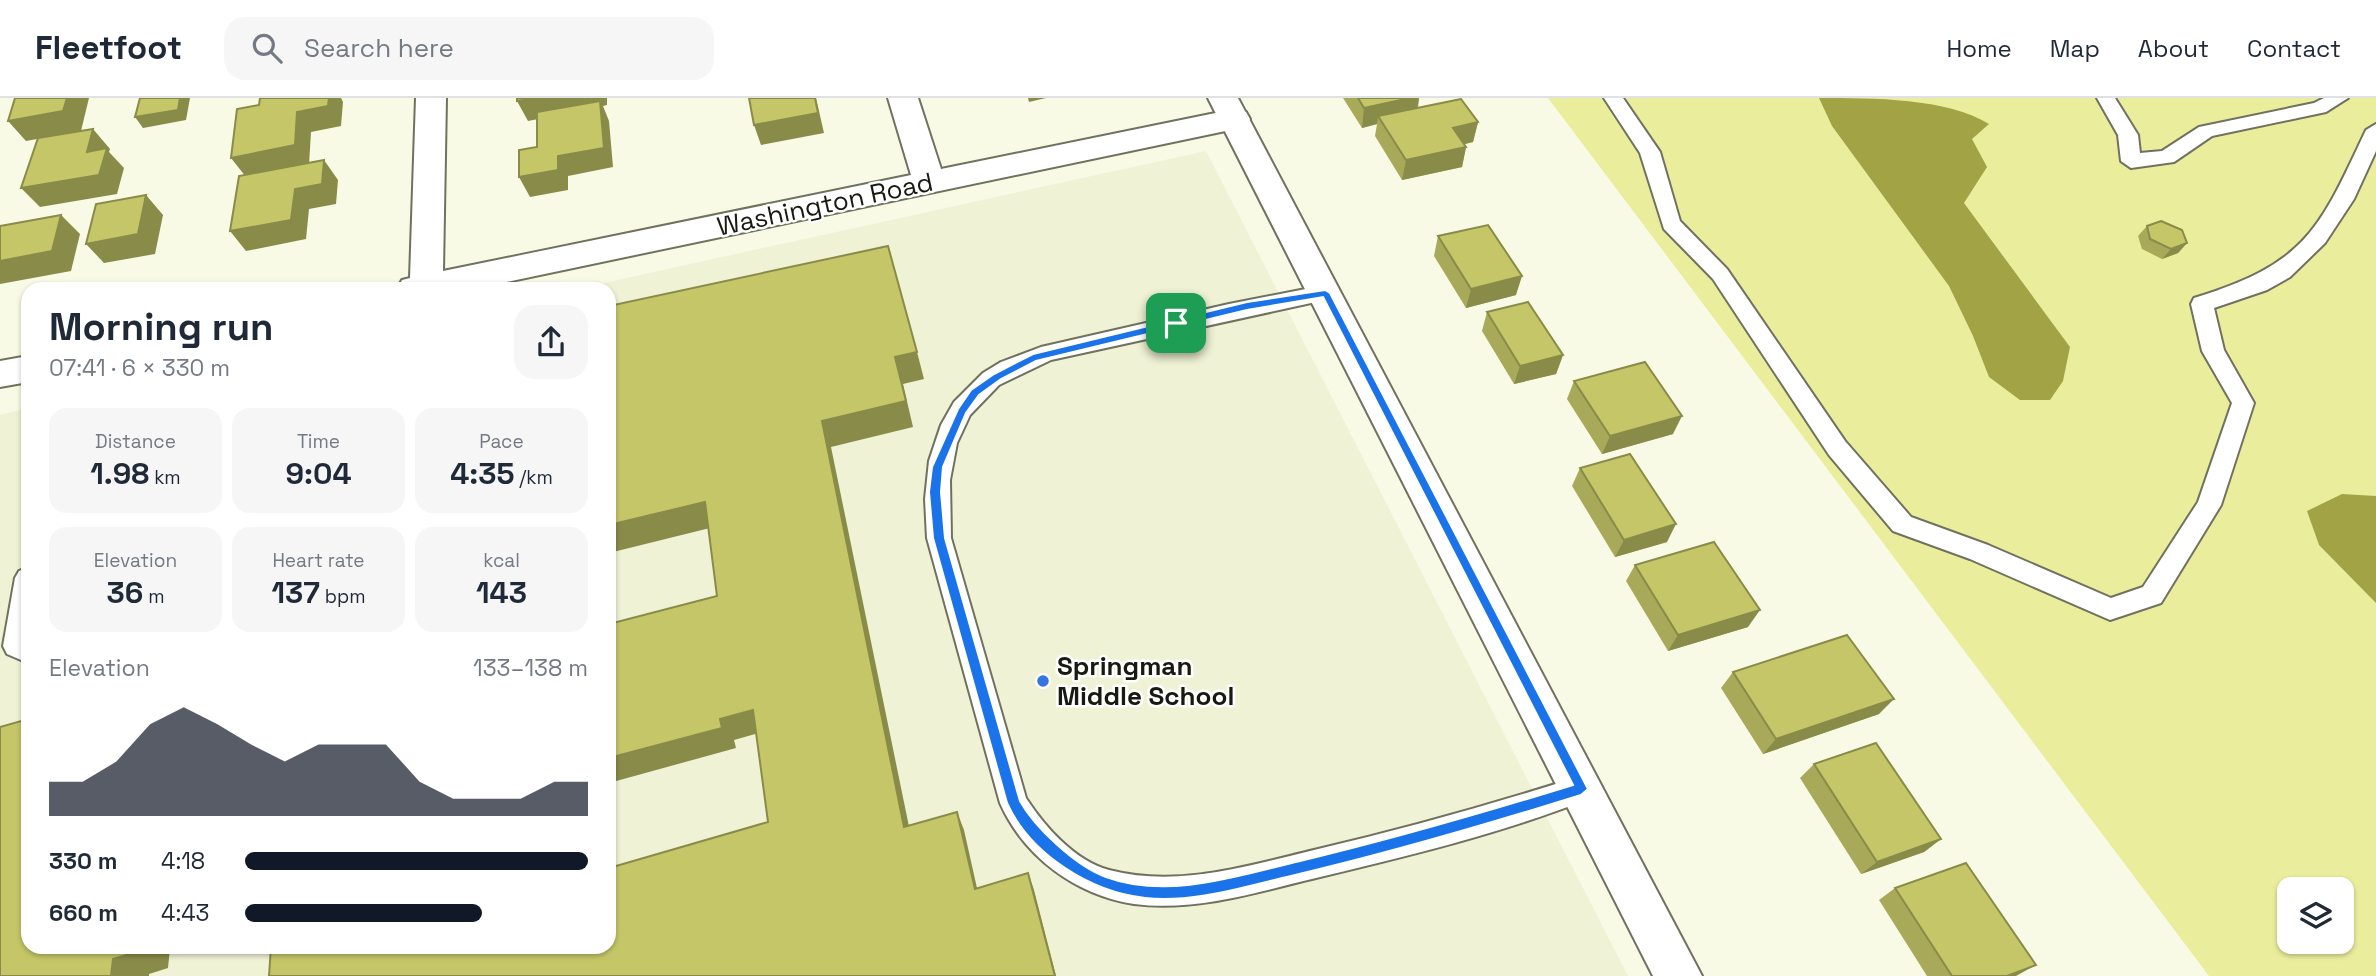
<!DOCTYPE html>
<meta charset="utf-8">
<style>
:root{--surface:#fff;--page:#f6f6f7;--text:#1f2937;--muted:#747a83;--line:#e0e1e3;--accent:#111827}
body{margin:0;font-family:"Space Grotesk",sans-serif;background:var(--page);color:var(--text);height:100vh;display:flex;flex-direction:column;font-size:26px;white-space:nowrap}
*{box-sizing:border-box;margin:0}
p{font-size:23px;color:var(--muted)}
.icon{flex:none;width:38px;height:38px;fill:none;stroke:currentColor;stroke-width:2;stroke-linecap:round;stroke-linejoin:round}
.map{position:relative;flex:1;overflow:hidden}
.side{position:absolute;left:21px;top:184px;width:595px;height:672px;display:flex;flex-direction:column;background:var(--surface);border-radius:21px;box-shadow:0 2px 5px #0004}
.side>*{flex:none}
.buttons{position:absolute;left:2277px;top:779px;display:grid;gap:14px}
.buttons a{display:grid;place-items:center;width:77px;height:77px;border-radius:14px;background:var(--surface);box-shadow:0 2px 5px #0004;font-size:35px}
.pin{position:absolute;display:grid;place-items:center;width:60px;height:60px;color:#fff;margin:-30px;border-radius:14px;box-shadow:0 4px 10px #0006}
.round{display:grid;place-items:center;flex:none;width:74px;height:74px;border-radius:21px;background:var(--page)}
.overview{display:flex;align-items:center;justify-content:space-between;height:119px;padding:0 28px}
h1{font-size:38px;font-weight:700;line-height:52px}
.stats{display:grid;grid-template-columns:repeat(3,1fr);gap:10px;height:119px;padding:7px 28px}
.stats div{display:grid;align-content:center;border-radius:18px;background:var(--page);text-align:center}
.stats b{font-size:30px;font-weight:700}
.stats small{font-size:19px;font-weight:400}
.stats p{font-size:19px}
.chart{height:196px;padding:14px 28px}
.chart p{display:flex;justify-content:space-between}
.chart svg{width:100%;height:126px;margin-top:7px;fill:var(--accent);opacity:.7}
ul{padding:0 28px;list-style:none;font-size:23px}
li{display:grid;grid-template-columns:112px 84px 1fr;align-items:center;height:52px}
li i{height:18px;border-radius:9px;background:var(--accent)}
header{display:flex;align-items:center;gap:42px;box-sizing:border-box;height:98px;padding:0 35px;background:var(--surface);border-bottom:2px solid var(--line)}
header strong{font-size:33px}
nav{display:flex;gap:38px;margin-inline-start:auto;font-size:24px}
.search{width:490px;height:63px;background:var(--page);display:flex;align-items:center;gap:18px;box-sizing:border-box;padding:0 24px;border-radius:21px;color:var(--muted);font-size:26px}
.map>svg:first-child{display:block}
</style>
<header>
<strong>Fleetfoot</strong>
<div class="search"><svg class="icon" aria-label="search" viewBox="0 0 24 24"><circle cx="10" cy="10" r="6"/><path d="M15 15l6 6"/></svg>Search here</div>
<nav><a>Home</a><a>Map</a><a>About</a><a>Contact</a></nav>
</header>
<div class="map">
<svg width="2376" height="878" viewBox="0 0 2376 878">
<rect width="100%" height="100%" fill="#f8fae5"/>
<path fill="#f0f2d5" d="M1206,53L1628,878H0V317L28,310V849H609V191H576Z"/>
<path fill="#eaee9c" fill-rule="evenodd" d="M1548,0H2376V878H2209ZM2289,791H2342V844H2289Z"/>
<g fill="#a1a344">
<path d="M1819,0C1872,0 1948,0 1989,26L1972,41L1987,69L1964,105L2070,249L2063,283L2050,302H2020L1989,279L1973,238L1949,188L1832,28Z"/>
<path d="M2342,396L2376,398V505L2319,447L2307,413Z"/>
</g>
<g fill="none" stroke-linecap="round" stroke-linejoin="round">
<defs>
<g id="service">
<path d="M1604,0H1623L1660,54L1680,123L1727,171L1845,343L1911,419L1988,447L2111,500L2143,489L2198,404L2232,305L2202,253L2191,206L2194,200C2306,166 2319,132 2366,32L2376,26V53L2354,101L2325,145L2290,179L2267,192L2214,210L2224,252L2254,305L2221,407L2161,505L2110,522L1970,461L1893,433L1829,357L1713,181L1664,131L1640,55Z"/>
<path d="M2097,0H2115L2138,37L2140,55L2162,53L2199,29L2314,5L2324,0H2348L2326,14L2212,38L2174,64L2131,70L2121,63L2118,37Z"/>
<path d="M1326,187L1334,190L1337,195L1334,200L1051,262L999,287L970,317L957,345L950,382L951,440L1026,700C1045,729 1075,763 1109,772C1178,790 1247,768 1314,752C1404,731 1493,706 1581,678L1591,682L1595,691L1591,700C1503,735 1408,758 1316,780C1257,794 1195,814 1134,806C1076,797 1024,759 1000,705L927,440L925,401L929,363L941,327L954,304L983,275L1001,264L1041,249L1229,206Z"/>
<path d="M28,469V565L7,556L3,548L15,480L19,473Z"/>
</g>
<g id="minor">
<path d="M416,0H446L443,173L911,77L888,0H918L941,71L1235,11L1246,14L1250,21L1246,28L1235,31L473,191H397L402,182L410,180Z"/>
<path d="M28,258V284L0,289V263Z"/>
</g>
<path id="secondary" d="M1208,0H1238L1702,878H1653Z"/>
</defs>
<use href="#service" stroke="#70715e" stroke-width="4"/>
<use href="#minor" stroke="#70715e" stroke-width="4"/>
<use href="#secondary" stroke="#70715e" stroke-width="4"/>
<use href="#service" fill="#fff" fill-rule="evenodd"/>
<use href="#minor" fill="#fff" fill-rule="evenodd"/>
<use href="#secondary" fill="#fff" fill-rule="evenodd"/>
</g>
<g fill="#a9aa59">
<path d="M1343,0H1419L1418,10L1478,24L1473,44L1464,46L1466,49L1462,69L1402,82L1375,38L1377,26L1362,30Z"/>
<path d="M2147,128L2187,145L2178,155L2162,161L2142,151L2138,138Z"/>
<path d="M1438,138L1516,197L1466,210L1434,158Z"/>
<path d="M1487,214L1563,257L1556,276L1514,286L1482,233Z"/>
<path d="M1574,283L1673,336L1602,356L1567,301Z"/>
<path d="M1580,370L1667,444L1615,459L1572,388Z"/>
<path d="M1635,467L1748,529L1668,553L1626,483Z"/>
<path d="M1733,574L1879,616L1763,656L1721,590Z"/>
<path d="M1814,666L1941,741L1924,754L1861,776L1800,680Z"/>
<path d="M1895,790L2015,878H1927L1879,802Z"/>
</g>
<g fill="#898b49">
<path d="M67,0H89L81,33L26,43L8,23Z"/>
<path d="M180,0H190L186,22L143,30L135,19Z"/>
<path d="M329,0H341L343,4L341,28L311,34L309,67L246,79L231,60L297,14Z"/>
<path d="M534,0H607V7L603,8L609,23L613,69L568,78V92L530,99L519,79L601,9L528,23L517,3Z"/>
<path d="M815,0H816L824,35L761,47L754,27Z"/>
<path d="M1028,0H1046L1029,4Z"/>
<path d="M1410,0H1419L1416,18H1378L1377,26L1362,30L1364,10Z"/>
<path d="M1478,24L1473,44L1449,50L1453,30Z"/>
<path d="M93,31L110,51L109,54L124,70L117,96L40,109L21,90L87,54Z"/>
<path d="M1466,49L1462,69L1402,82L1406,62Z"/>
<path d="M324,62L338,82L336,106L309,111L306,141L246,153L230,133L295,91Z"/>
<path d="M146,97L163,117L155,156L104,165L86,146Z"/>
<path d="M61,117L80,136L71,173L0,186V163Z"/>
<path d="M2187,145L2178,155L2162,161L2171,151Z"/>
<path d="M1522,178L1516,197L1466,210L1471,191Z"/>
<path d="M917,254L924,281L903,286L913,329L831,349L913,748L904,729L822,323L895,259Z"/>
<path d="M1563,257L1556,276L1514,286L1520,268Z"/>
<path d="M1682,318L1673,336L1602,356L1610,338Z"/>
<path d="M705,404L718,428L609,455V427Z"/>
<path d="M1676,426L1667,444L1615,459L1624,442Z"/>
<path d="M1760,512L1748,529L1668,553L1678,537Z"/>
<path d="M1894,601L1879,616L1763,656L1776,641Z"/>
<path d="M753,612L766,633L734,642L736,650L609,685V660L720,621Z"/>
<path d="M957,714L964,732L981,808L975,791Z"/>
<path d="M1941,741L1924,754L1861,776L1877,764Z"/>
<path d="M1028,775L1034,792L1056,878H1055Z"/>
<path d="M134,849H174L170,850L168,870L149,876V878H111L113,861Z"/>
<path d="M2036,867L2016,878H2007Z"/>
</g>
<g fill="#c4c668" stroke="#898b49" stroke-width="2">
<path d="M15,0H67L63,13L8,23Z"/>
<path d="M140,0H180L178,12L135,19Z"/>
<path d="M260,0H329L328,8L297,14L295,47L231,60L237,11L259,7Z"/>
<path d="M517,0H534L517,3Z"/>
<path d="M749,0H815L818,15L754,27Z"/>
<path d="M1358,0H1410L1364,10Z"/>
<path d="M1461,1L1478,24L1453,30L1466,49L1406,62L1378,18Z"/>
<path d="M600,3L604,50L558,58V72L519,79V52L537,49V14Z"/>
<path d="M93,31L87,54L107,50L99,77L21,90L38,40Z"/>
<path d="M324,62L322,86L295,91L291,122L230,133L239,78Z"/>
<path d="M146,97L138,136L86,146L96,106Z"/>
<path d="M61,117L52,153L0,163V128Z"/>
<path d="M2161,123L2182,132L2187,145L2171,151L2150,141L2147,128Z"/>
<path d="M1488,127L1522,178L1471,191L1438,138Z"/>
<path d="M888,148L917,254L895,259L906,303L822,323L904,729L957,714L975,791L1028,775L1055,878H269L271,849H609V770L768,724L753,612L720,621L722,630L609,660V526L717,498L705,404L609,427V208Z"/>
<path d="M1528,204L1563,257L1520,268L1487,214Z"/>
<path d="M1645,264L1682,318L1610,338L1574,283Z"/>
<path d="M1630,356L1676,426L1624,442L1580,370Z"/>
<path d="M1714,444L1760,512L1678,537L1635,467Z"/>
<path d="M1847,537L1894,601L1776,641L1733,574Z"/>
<path d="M28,621V849H134L133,855L113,861L111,878H0V629Z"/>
<path d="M1876,645L1941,741L1877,764L1814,666Z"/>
<path d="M1966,765L2036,867L2007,878H1952L1895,790Z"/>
</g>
<path fill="#1a73e8" stroke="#fff" stroke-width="2" fill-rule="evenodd" d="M1325,192L1330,195L1588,691L1581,697C1485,727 1389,755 1291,778C1243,789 1194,805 1145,800C1090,794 1030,756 1007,705L933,440L929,394L932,369L958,311L971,292L994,276L1033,256L1247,204ZM1323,199L1573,687C1482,715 1392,741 1300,763C1239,777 1169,802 1106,779C1076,768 1035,730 1020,703L945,440L941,394L943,369L966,315L979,297L1001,281L1036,263L1247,212Z"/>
<circle fill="#3375e2" stroke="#fff" stroke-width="2.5" cx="1043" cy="583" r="7"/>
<g text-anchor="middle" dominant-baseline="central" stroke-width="5" stroke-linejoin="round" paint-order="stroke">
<g font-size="26" fill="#181911" stroke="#fff">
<text transform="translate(825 106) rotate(-12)">Washington Road</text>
</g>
<g font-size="26" font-weight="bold" fill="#181911" stroke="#fff" text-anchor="start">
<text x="1057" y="568">Springman<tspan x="1057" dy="30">Middle School</tspan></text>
</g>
</g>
</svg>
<div class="buttons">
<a><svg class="icon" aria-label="layers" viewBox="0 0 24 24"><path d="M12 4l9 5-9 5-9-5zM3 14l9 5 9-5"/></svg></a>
</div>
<div class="pin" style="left:1176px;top:225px;background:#1e9e55"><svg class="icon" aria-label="arrive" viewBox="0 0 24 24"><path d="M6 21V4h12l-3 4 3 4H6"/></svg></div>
<section class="side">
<div class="overview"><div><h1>Morning run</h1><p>07:41 · 6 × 330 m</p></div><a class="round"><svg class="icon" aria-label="share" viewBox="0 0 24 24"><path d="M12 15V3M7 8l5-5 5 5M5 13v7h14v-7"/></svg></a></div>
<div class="stats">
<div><p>Distance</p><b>1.98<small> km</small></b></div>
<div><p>Time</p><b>9:04</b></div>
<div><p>Pace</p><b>4:35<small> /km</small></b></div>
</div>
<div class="stats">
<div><p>Elevation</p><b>36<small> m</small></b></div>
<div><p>Heart rate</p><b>137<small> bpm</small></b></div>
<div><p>kcal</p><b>143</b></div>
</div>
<div class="chart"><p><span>Elevation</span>133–138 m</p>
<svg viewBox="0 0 160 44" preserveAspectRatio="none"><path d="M0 44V32L10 32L20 25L30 12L40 6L50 12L60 19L70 25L80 19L90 19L100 19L110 32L120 38L130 38L140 38L150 32L160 32V44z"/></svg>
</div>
<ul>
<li><b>330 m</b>4:18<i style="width:100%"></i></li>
<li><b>660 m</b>4:43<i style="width:69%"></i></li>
</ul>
</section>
</div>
